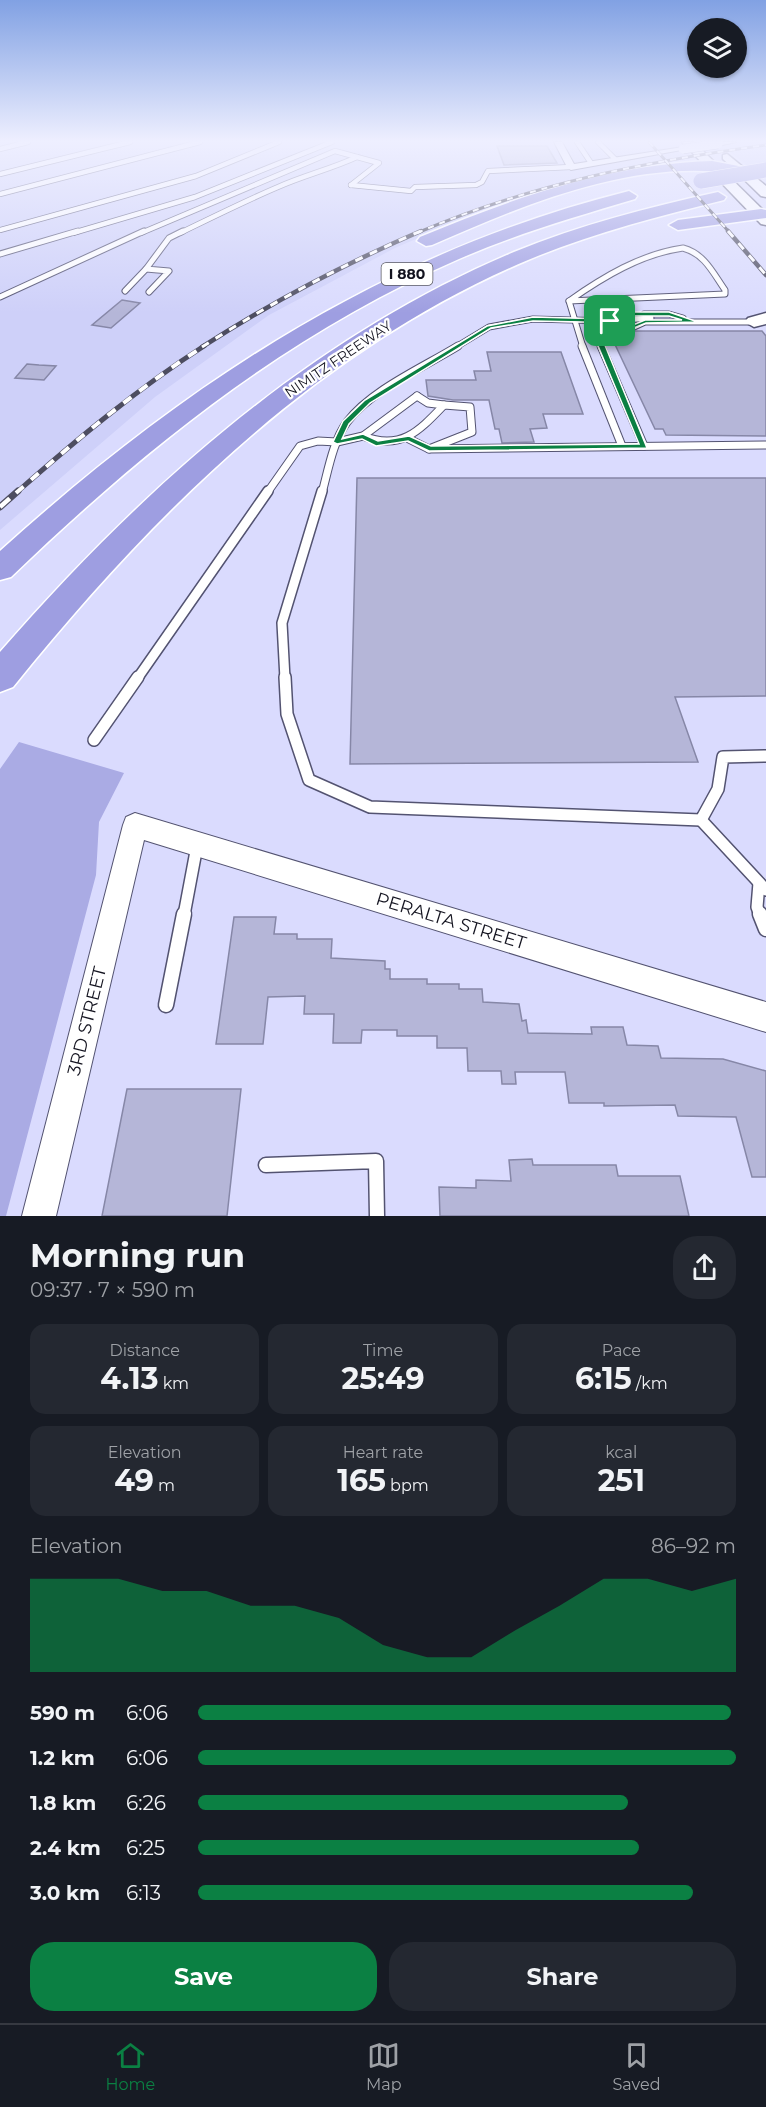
<!DOCTYPE html>
<meta charset="utf-8">
<style>
:root{--surface:#171b24;--page:#242831;--text:#f1f3f6;--muted:#9ea1a6;--line:#363941;--accent:#0b8043}
body{margin:0;font-family:Montserrat,sans-serif;background:var(--page);color:var(--text);height:100vh;display:flex;flex-direction:column;font-size:22px;white-space:nowrap}
*{box-sizing:border-box;margin:0}
p{font-size:20px;color:var(--muted)}
.icon{flex:none;width:33px;height:33px;fill:none;stroke:currentColor;stroke-width:2;stroke-linecap:round;stroke-linejoin:round}
.map{position:relative;height:1216px;overflow:hidden}
.panel{display:flex;flex-direction:column;background:var(--surface);flex:1}
.panel>*{flex:none}
.fabs{position:absolute;left:687px;top:18px;display:grid;gap:12px}
.fabs a{display:grid;place-items:center;width:60px;height:60px;border-radius:50%;background:var(--surface);box-shadow:0 2px 4px #0004;font-size:30px}
.pin{position:absolute;display:grid;place-items:center;width:51px;height:51px;color:#fff;margin:-26px;border-radius:12px;box-shadow:0 3px 9px #0006}
.round{display:grid;place-items:center;flex:none;width:63px;height:63px;border-radius:24px;background:var(--page)}
.overview{display:flex;align-items:center;justify-content:space-between;height:102px;padding:0 30px}
h1{font-size:33px;font-weight:700;line-height:45px}
.metrics{display:grid;grid-template-columns:repeat(3,1fr);gap:9px;height:102px;padding:6px 30px}
.metrics div{display:grid;align-content:center;border-radius:15px;background:var(--page);text-align:center}
.metrics b{font-size:30px;font-weight:700}
.metrics small{font-size:16px;font-weight:400}
.metrics p{font-size:16px}
.chart{height:168px;padding:12px 30px}
.chart p{display:flex;justify-content:space-between}
.chart svg{width:100%;height:108px;margin-top:6px;fill:var(--accent);opacity:.7}
.button{display:flex;gap:12px;margin-top:auto;padding:12px 30px}
.button a{flex:1;height:69px;border-radius:24px;background:var(--accent);color:#fff;font-size:24px;font-weight:700;line-height:69px;text-align:center}
.button a+a{background:var(--page);color:var(--text)}
ul{padding:0 30px;list-style:none;font-size:20px}
li{display:grid;grid-template-columns:96px 72px 1fr;align-items:center;height:45px}
li i{height:15px;border-radius:8px;background:var(--accent)}
.menu{display:flex;justify-content:space-around;align-items:center;height:84px;border-top:2px solid var(--line);background:var(--surface);font-size:16px;color:var(--muted)}
.menu a{display:grid;justify-items:center;gap:3px}
.menu .active{color:var(--accent)}
.map>svg:first-child{display:block}
</style>
<div class="map">
<svg width="766" height="1216" viewBox="0 0 766 1216">
<rect width="100%" height="100%" fill="#dadbfe"/>
<path fill="#ced0f9" d="M0,142H766V164L748,166L728,151L605,174L488,208L395,248L269,315L155,397L0,530Z"/>
<path fill="#aaabe4" d="M19,742L124,773L99,822L96,875L6,1216H0V769Z"/>
<g fill="#b5b6d8" stroke="#8687a7" stroke-width="1.5">
<path d="M497,146H547L557,163L504,165Z"/>
<path d="M122,300L140,303L111,328L92,325Z"/>
<path d="M616,331H762L766,336V436L666,435L663,429H655L611,336H619Z"/>
<path d="M487,352H561L583,414H543L547,428L530,429L534,442L502,443L499,429H495L489,400H453L428,396L426,380H476L474,371H491Z"/>
<path d="M27,364L39,365L56,366L44,380L15,378Z"/>
<path d="M357,478H766V696L675,697L698,762L350,764Z"/>
<path d="M234,917H276L274,934H297V939H332L331,958L385,961V969H390V979H427V984H459V989H482L483,1002L519,1004L522,1021L526,1020L528,1033L592,1034L591,1027H623L627,1045L658,1046L661,1058L723,1059L766,1071V1177H752L736,1117L678,1116L675,1105L604,1106V1103H569L565,1072H515L516,1084H502L501,1071H468L467,1048H437V1036H397V1030H362L361,1043H333L334,1014H304L305,996L268,997L263,1044H216Z"/>
<path d="M127,1089H241L227,1216H102Z"/>
<path d="M532,1159L533,1165H616L618,1176H680L689,1216H440L439,1187L476,1188V1180L511,1181L509,1160Z"/>
</g>
<g fill="none" stroke-linecap="round" stroke-linejoin="round">
<defs>
<g id="lane-far5">
<path d="M577,142L591,163"/>
<path d="M598,142L615,159"/>
<path d="M0,149L28,142"/>
<path d="M0,174L130,142"/>
<path d="M351,185L411,191L415,187L476,185L482,182L488,171L571,167"/>
<path d="M0,194L200,142"/>
<path d="M0,230L196,176L279,142"/>
<path d="M73,233L195,197L332,142"/>
<path d="M141,233L335,151L357,157"/>
<path d="M180,233C213,217 245,201 278,187C305,175 331,169 357,157L379,163L351,185"/>
</g>
<g id="lane-far4">
<path d="M683,248C705,254 713,273 725,290V294L569,301C603,277 641,254 683,248Z"/>
<path d="M0,254L78,231"/>
<path d="M125,291L146,269"/>
<path d="M149,292L169,271L146,269L169,238L183,231"/>
<path d="M0,297L144,231"/>
<path d="M569,301L583,347"/>
<path d="M644,314H669L683,318"/>
<path d="M587,321L602,347"/>
<path d="M610,321L651,318"/>
<path d="M456,347L489,327L533,319L610,321L634,327L645,322H754"/>
</g>
<g id="lane-far3">
<path d="M582,346L622,446"/>
<path d="M601,346L644,446"/>
<path d="M417,396L428,403L444,405"/>
<path d="M363,436C401,451 419,431 444,405L470,407L472,432L429,449L409,439"/>
<path d="M429,449L766,445"/>
<path d="M267,493L300,446L318,441L337,442L363,436L417,396"/>
<path d="M322,493C328,471 333,441 347,422C371,390 424,367 458,346"/>
</g>
<g id="lane-far2">
<path d="M137,679L268,491"/>
<path d="M285,679L282,623L322,491"/>
</g>
<g id="lane-far1">
<path d="M285,677L287,714L309,780L370,807L701,820L718,789L723,757L766,756"/>
<path d="M94,740L138,677"/>
<path d="M701,820L766,890"/>
<path d="M759,883L757,907L760,915"/>
<path d="M184,915L197,846"/>
</g>
<g id="lane">
<path d="M760,914L766,929"/>
<path d="M166,1005L184,914"/>
<path d="M266,1165L376,1161L377,1216"/>
</g>
<g id="street">
<path d="M554,142H562L574,164L683,147L687,149L571,170L567,167Z"/>
<path d="M715,142H736L718,146Z"/>
<path d="M135,813L766,1002V1032L144,840L56,1216H22L123,825L126,817Z"/>
</g>
<g id="secondary">
<path d="M682,142H694L766,213V225L761,224Z"/>
<path d="M727,154L766,186V197L761,196L723,159V155Z"/>
<path d="M766,313V324L754,327L745,322L748,318Z"/>
</g>
<g id="highway">
<path d="M712,161L749,168L751,171L744,175C638,156 528,203 432,245L426,246L417,241L420,237C513,198 610,164 712,161Z"/>
<path d="M629,191L637,196L635,199C575,217 516,234 459,259C287,334 145,448 11,577L0,580V551C185,384 384,252 629,191Z"/>
<path d="M718,192L726,197L724,200C657,217 592,233 528,260C318,349 154,512 13,687L0,692V652C143,488 311,337 514,252C580,225 649,207 718,192Z"/>
<path d="M761,209L766,210V218L678,230L669,225L678,220Z"/>
</g>
</defs>
<use href="#lane-far5" stroke="#535371" stroke-width="6"/>
<use href="#lane-far4" stroke="#535371" stroke-width="7"/>
<use href="#lane-far3" stroke="#535371" stroke-width="9"/>
<use href="#lane-far2" stroke="#535371" stroke-width="12"/>
<use href="#lane-far1" stroke="#535371" stroke-width="14"/>
<use href="#lane" stroke="#535371" stroke-width="17"/>
<use href="#street" stroke="#535371" stroke-width="2"/>
<use href="#secondary" stroke="#535371" stroke-width="3"/>
<use href="#highway" stroke="#fff" stroke-width="3"/>
<use href="#lane-far5" stroke="#fff" stroke-width="4.5"/>
<use href="#lane-far4" stroke="#fff" stroke-width="5"/>
<use href="#lane-far3" stroke="#fff" stroke-width="7"/>
<use href="#lane-far2" stroke="#fff" stroke-width="9"/>
<use href="#lane-far1" stroke="#fff" stroke-width="11"/>
<use href="#lane" stroke="#fff" stroke-width="14"/>
<use href="#street" fill="#fff" fill-rule="evenodd"/>
<use href="#secondary" fill="#fff" fill-rule="evenodd"/>
<use href="#highway" fill="#9e9ee1" fill-rule="evenodd"/>
<defs>
<g id="rail-far3">
<path d="M649,142L730,233"/>
<path d="M417,233C531,184 644,162 766,145"/>
</g>
<g id="rail-far2">
<path d="M728,231L766,275"/>
<path d="M202,347C272,302 344,264 421,231"/>
</g>
<path id="rail-far1" d="M16,493C76,440 137,389 204,346"/>
<path id="rail" d="M0,507L18,491"/>
</defs>
<use href="#rail-far3" stroke="#4d4d60" stroke-width="3"/>
<use href="#rail-far2" stroke="#4d4d60" stroke-width="4.5"/>
<use href="#rail-far1" stroke="#4d4d60" stroke-width="5"/>
<use href="#rail" stroke="#4d4d60" stroke-width="7"/>
<use href="#rail-far3" stroke="#fff" stroke-width="2" stroke-dasharray="6" stroke-linecap="butt"/>
<use href="#rail-far2" stroke="#fff" stroke-width="3" stroke-dasharray="8" stroke-linecap="butt"/>
<use href="#rail-far1" stroke="#fff" stroke-width="4" stroke-dasharray="10" stroke-linecap="butt"/>
<use href="#rail" stroke="#fff" stroke-width="4.5" stroke-dasharray="13" stroke-linecap="butt"/>
<defs>
<path id="street-bridge" d="M683,149L718,144"/>
<path id="highway-bridge" d="M701,181L766,170"/>
</defs>
<use href="#street-bridge" stroke="#535371" stroke-width="10" stroke-linecap="butt"/>
<use href="#highway-bridge" stroke="#fff" stroke-width="16" stroke-linecap="butt"/>
<use href="#street-bridge" stroke="#fff" stroke-width="9"/>
<use href="#highway-bridge" stroke="#9e9ee1" stroke-width="15"/>
</g>
<linearGradient id="sky" x2="0" y2="1"><stop stop-color="#81a1e3"/><stop offset="0.45" stop-color="#eeefff"/><stop offset="1" stop-color="#eeefff" stop-opacity="0"/></linearGradient>
<rect width="766" height="313" fill="url(#sky)"/>
<path fill="#0b8043" stroke="#fff" stroke-width="1.5" fill-rule="evenodd" d="M617,312H669L698,322L646,323L634,328L610,323H591L600,333L647,448L429,451L408,441L376,446L362,439L337,444L333,442L343,421L365,400L487,326L533,317L607,319L609,316ZM618,316H669L682,320H645L633,325L613,320ZM533,321L584,322L593,334L639,444L431,446L409,436L378,441L363,434L342,439L349,424L370,403L491,328Z"/>
<g text-anchor="middle" dominant-baseline="central" stroke-width="4.5" stroke-linejoin="round" paint-order="stroke">
<rect fill="#fff" stroke="#5a5a63" stroke-width="1.5" x="381.5" y="263" width="51" height="22" rx="4.5"/>
<g font-size="14" font-weight="bold" fill="#141420">
<text x="407" y="274">I 880</text>
</g>
<g font-size="14" fill="#141420" stroke="#fff">
<text transform="translate(338 359) rotate(-34)">NIMITZ FREEWAY</text>
</g>
<g font-size="18" fill="#141420" stroke="#fff">
<text transform="translate(451 921) rotate(17)">PERALTA STREET</text>
<text transform="translate(87 1021) rotate(-76)">3RD STREET</text>
</g>
</g>
</svg>
<div class="fabs">
<a><svg class="icon" aria-label="layers" viewBox="0 0 24 24"><path d="M12 4l9 5-9 5-9-5zM3 14l9 5 9-5"/></svg></a>
</div>
<div class="pin" style="left:610px;top:321px;background:#1e9e55"><svg class="icon" aria-label="arrive" viewBox="0 0 24 24"><path d="M6 21V4h12l-3 4 3 4H6"/></svg></div>
</div>
<section class="panel">
<div class="overview"><div><h1>Morning run</h1><p>09:37 · 7 × 590 m</p></div><a class="round"><svg class="icon" aria-label="share" viewBox="0 0 24 24"><path d="M12 15V3M7 8l5-5 5 5M5 13v7h14v-7"/></svg></a></div>
<div class="metrics">
<div><p>Distance</p><b>4.13<small> km</small></b></div>
<div><p>Time</p><b>25:49</b></div>
<div><p>Pace</p><b>6:15<small> /km</small></b></div>
</div>
<div class="metrics">
<div><p>Elevation</p><b>49<small> m</small></b></div>
<div><p>Heart rate</p><b>165<small> bpm</small></b></div>
<div><p>kcal</p><b>251</b></div>
</div>
<div class="chart"><p><span>Elevation</span>86–92 m</p>
<svg viewBox="0 0 160 44" preserveAspectRatio="none"><path d="M0 44V6L10 6L20 6L30 11L40 11L50 17L60 17L70 22L80 33L90 38L100 38L110 27L120 17L130 6L140 6L150 11L160 6V44z"/></svg>
</div>
<ul>
<li><b>590 m</b>6:06<i style="width:99%"></i></li>
<li><b>1.2 km</b>6:06<i style="width:100%"></i></li>
<li><b>1.8 km</b>6:26<i style="width:80%"></i></li>
<li><b>2.4 km</b>6:25<i style="width:82%"></i></li>
<li><b>3.0 km</b>6:13<i style="width:92%"></i></li>
</ul>
<div class="button"><a>Save</a><a>Share</a></div>
</section>
<nav class="menu">
<a class="active"><svg class="icon" aria-label="home" viewBox="0 0 24 24"><path d="M3 11l9-7 9 7M6 9v11h12V9"/></svg>Home</a>
<a><svg class="icon" aria-label="map" viewBox="0 0 24 24"><path d="M3 6l6-2 6 2 6-2v14l-6 2-6-2-6 2zM9 4v14M15 6v14"/></svg>Map</a>
<a><svg class="icon" aria-label="saved" viewBox="0 0 24 24"><path d="M7 4h10v16l-5-4-5 4z"/></svg>Saved</a>
</nav>
